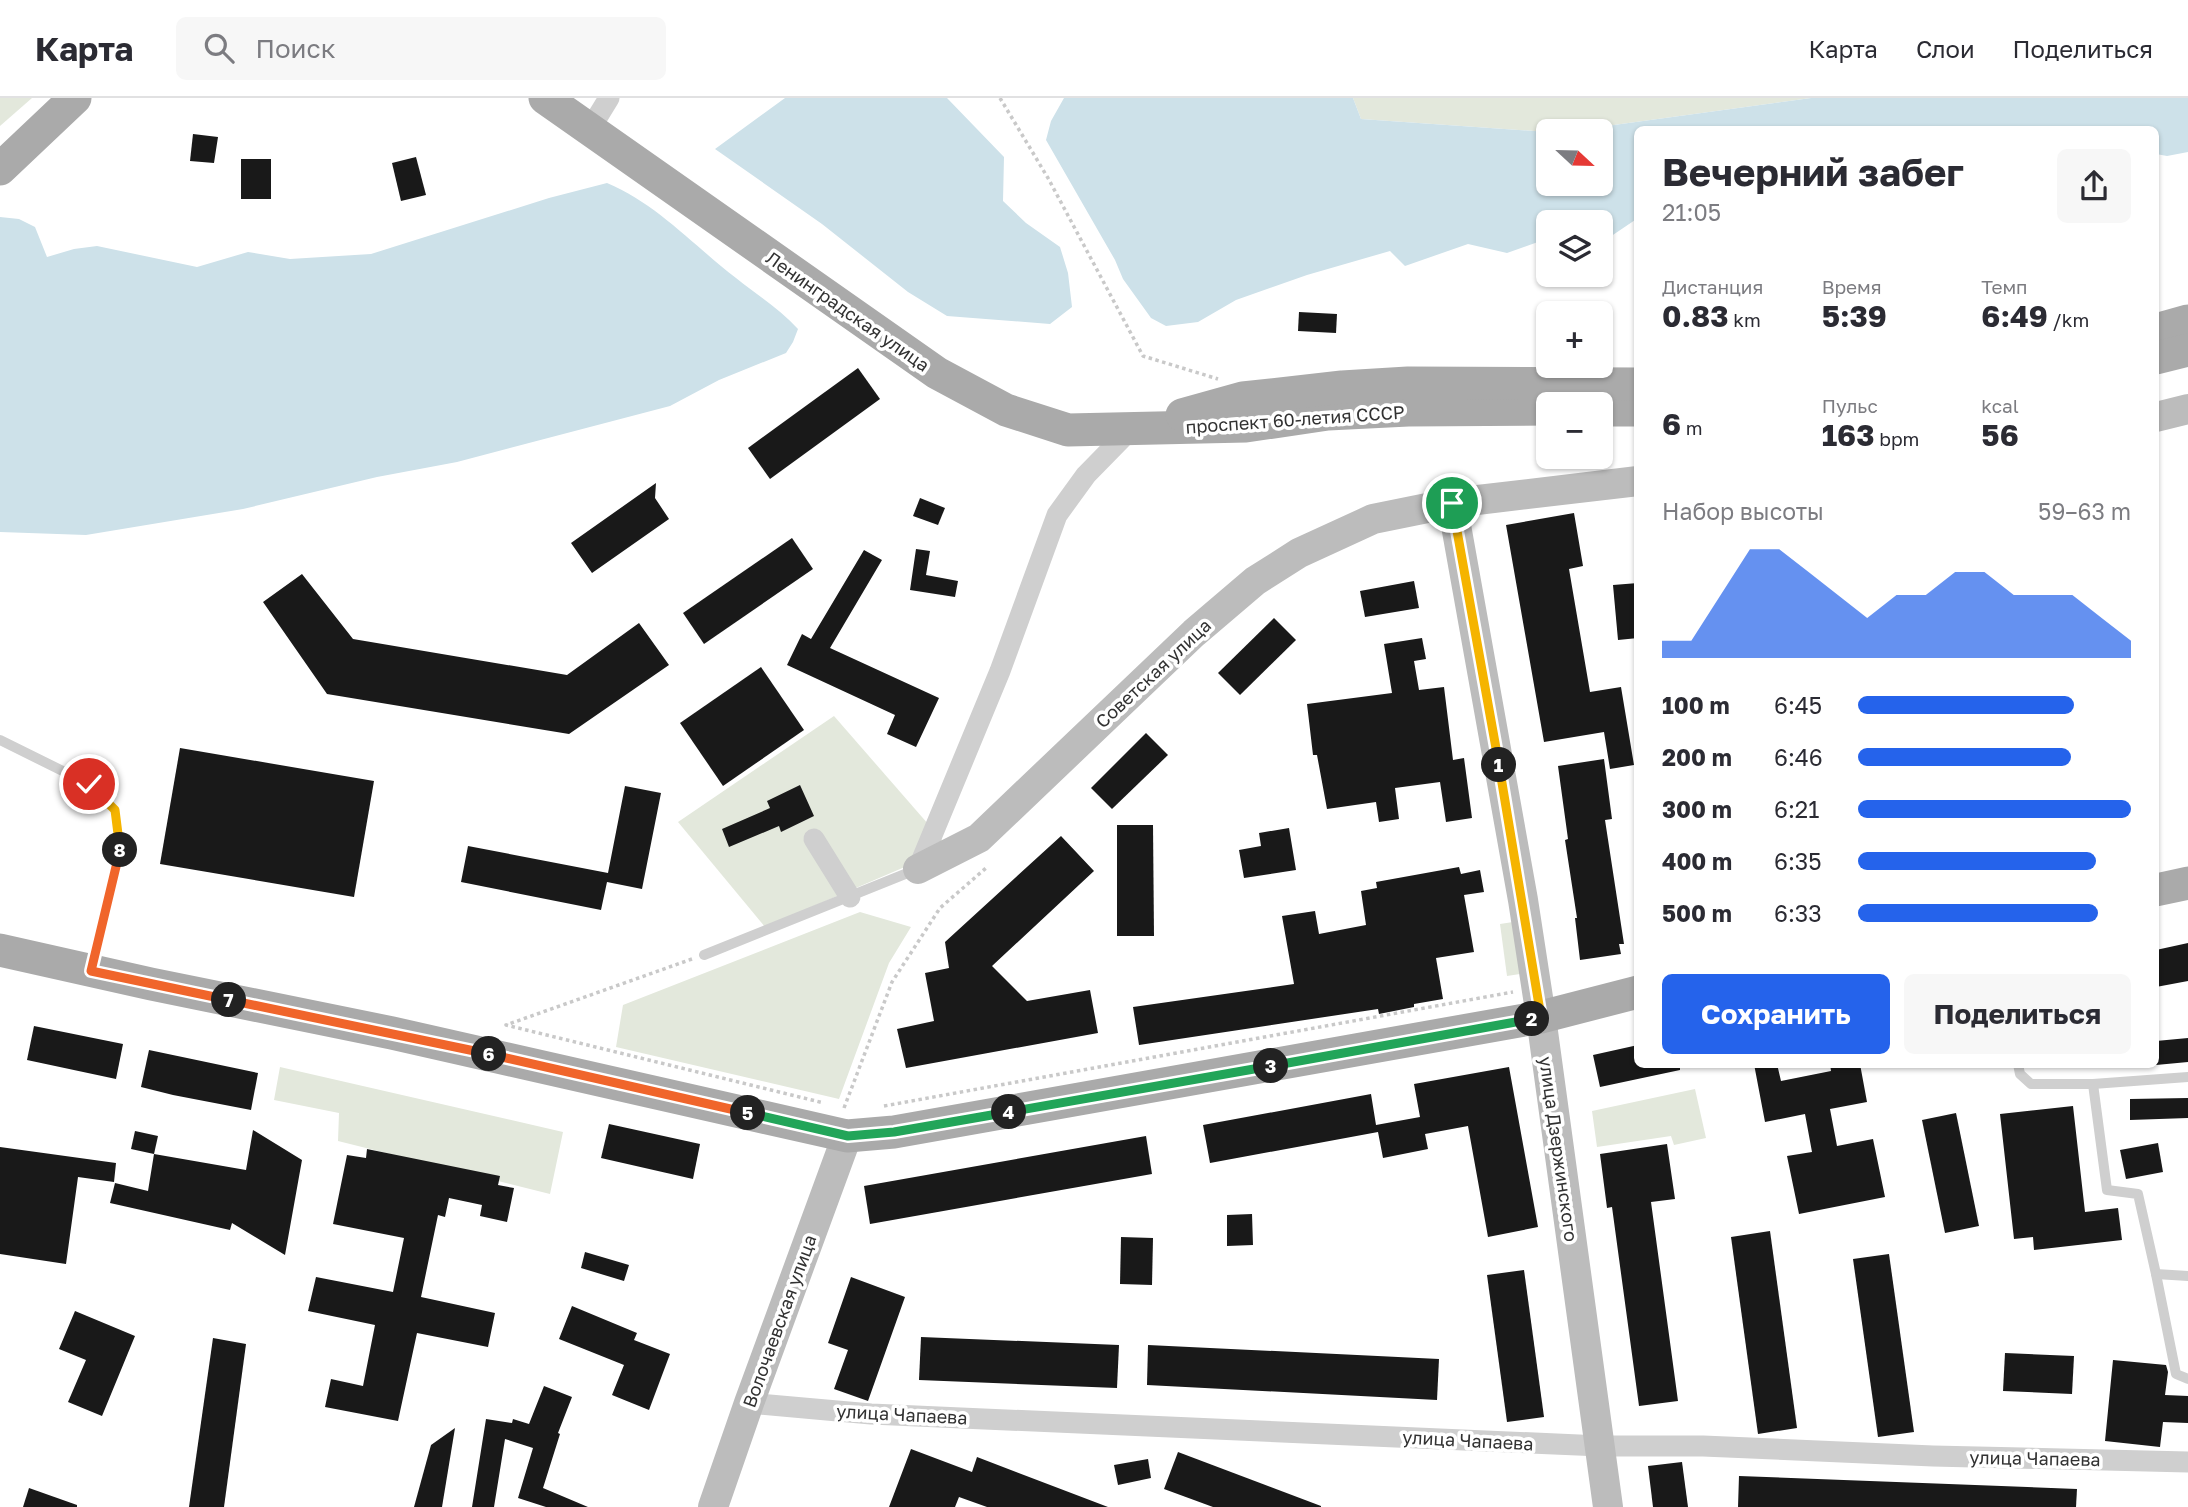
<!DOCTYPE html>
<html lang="ru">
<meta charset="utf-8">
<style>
:root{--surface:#fff;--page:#f7f7f7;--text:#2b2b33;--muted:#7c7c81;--line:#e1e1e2;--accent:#2563eb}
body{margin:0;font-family:"Golos Text",sans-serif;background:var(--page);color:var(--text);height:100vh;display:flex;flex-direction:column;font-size:26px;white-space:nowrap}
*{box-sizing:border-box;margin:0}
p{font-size:23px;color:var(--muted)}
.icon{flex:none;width:38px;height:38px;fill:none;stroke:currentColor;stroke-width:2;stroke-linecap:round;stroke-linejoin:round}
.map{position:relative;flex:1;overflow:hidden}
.sheet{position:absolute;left:1634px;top:28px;width:525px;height:942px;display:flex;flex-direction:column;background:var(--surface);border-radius:10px;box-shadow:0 2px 5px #0004}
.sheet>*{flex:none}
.needle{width:46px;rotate:112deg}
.buttons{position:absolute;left:1536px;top:21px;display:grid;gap:14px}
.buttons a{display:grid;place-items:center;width:77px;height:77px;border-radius:10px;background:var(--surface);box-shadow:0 2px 5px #0004;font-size:35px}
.pin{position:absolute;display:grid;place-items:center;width:60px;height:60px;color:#fff;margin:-30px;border:4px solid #fff;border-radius:50%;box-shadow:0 2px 7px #0007}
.km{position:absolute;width:35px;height:35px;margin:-18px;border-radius:50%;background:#222;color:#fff;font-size:19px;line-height:35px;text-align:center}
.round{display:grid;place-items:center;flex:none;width:74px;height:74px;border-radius:10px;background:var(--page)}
.head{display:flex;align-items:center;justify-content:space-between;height:119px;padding:0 28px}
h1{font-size:38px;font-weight:700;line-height:52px}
.stats{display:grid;grid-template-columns:repeat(3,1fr);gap:10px;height:119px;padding:7px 28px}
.stats div{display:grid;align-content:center}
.stats b{font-size:30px;font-weight:700}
.stats small{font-size:19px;font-weight:400}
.stats p{font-size:19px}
.chart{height:196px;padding:14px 28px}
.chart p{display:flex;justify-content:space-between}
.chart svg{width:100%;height:126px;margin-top:7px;fill:var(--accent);opacity:.7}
.primary-button{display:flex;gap:14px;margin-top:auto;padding:14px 28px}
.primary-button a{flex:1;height:80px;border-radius:10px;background:var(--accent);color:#fff;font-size:28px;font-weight:700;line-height:80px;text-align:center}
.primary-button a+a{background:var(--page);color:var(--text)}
ul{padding:0 28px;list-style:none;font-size:23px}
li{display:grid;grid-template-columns:112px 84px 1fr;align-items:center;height:52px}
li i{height:18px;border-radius:9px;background:var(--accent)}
header{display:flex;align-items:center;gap:42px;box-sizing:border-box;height:98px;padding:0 35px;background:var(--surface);border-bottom:2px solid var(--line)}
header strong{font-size:33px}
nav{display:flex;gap:38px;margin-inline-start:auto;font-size:24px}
.search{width:490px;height:63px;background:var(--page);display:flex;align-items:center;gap:18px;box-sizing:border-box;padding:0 24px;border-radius:10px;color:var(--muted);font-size:26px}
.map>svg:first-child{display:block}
</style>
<header>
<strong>Карта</strong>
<div class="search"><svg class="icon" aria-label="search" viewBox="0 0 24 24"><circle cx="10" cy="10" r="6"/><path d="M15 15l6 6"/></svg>Поиск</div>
<nav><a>Карта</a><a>Слои</a><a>Поделиться</a></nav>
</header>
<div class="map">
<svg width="2188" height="1409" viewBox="0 0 2188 1409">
<rect width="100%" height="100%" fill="#fff"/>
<g fill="#e3e8dc">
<path d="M0,0H32L0,28Z"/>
<path d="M1353,0H1811L1570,33L1549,34L1361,21Z"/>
<path d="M834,618L949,750L765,829L678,724Z"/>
<path d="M860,814L911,829L889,865L839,1001L616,949L623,907Z"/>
<path d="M1513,824L1520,876L1507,878L1500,826Z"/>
<path d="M280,969L563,1034L550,1096L338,1043L339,1015L274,1002Z"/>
<path d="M1695,991L1706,1040L1674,1047L1671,1038L1597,1049L1592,1013Z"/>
</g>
<g fill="#cde1e9">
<path d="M785,0H947L1004,59L1003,103L1026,125L1060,149L1068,175L1072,209L1050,226L947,218L908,194L822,126L715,51Z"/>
<path d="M1064,0H1353L1361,21L1549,34V86H1601V33H1570L1811,0H2188V54L2167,58L2156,56V32H1638V120L1604,143L1601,142V124H1549V140L1507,155L1468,146L1405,168L1390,153L1307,177L1236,202L1198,224L1166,228L1151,220L1123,181L1115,162L1046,42L1051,23Z"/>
<path d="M607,85C657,106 693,147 736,180C757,197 780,211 798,231L793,244L786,255L719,282L670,308L457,364L377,379L243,411L86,437L0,434V119L19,121L35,129L47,159L74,151L97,148L197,169L248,154L290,161L371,156L549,100Z"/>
</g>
<g fill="#191919">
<path d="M193,36L218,39L214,65L190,63Z"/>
<path d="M416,59L426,97L401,103L392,65Z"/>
<rect x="241" y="61" width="30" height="40"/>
<path d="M1299,214L1337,216L1336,235L1298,233Z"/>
<path d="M858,270L880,301L770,381L748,350Z"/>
<path d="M656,385L655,400L669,421L592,475L571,445Z"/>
<path d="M920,400L945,410L938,427L913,418Z"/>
<path d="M1574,415L1583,468L1569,471L1590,594L1621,589L1634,667L1610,671L1604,634L1544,644L1506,427Z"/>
<path d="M792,440L813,471L704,546L683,515Z"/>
<path d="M916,451L930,453L926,477L958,483L955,499L910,492Z"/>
<path d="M864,452L882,462L830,550L939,600L916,649L887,636L895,617L787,567L802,536L811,541Z"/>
<path d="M302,476L353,541L567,577L639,525L669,567L569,636L327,596L263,504Z"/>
<path d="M1414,483L1419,510L1365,519L1360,493Z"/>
<path d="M1638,485V540L1618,542L1613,487Z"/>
<path d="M1274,520L1296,542L1240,597L1218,575Z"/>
<path d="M1422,540L1426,561L1414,563L1419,592L1444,589L1453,662L1464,660L1472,720L1446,724L1440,684L1395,690L1399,721L1379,724L1376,704L1327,711L1317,657H1313L1307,606L1392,595L1384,546Z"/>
<path d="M761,569L804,632L723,688L680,625Z"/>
<path d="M1146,635L1168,657L1112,711L1091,690Z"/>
<path d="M180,650L374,683L354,799L160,766Z"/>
<path d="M1604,661L1612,721L1605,722L1624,846H1619L1621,856L1580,862L1575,820H1577L1565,742L1568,741L1558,668Z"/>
<path d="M800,687L814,718L781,734L779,728L729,749L722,731L770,710L767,703Z"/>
<path d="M625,688L661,695L642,791L607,784L601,812L461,784L468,748L608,775Z"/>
<path d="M1117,727H1153L1154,838H1117Z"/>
<path d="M1289,730L1296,772L1244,780L1239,752L1261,748L1259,735Z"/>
<path d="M1061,738L1094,773L992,868L1027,903L1090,892L1098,935L906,970L897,931L934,923L925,875L949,870L945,844Z"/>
<path d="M1459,769L1461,776L1480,772L1484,794L1464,797L1474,854L1436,860L1443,901L1414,906V909L1379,916L1378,911L1139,947L1133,909L1294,886L1282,818L1315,813L1319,836L1366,827L1361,793L1377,790L1376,784Z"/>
<path d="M2188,845V883L2156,889V852Z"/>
<path d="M34,928L123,946L116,981L27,962Z"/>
<path d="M2188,940V964L2156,967V943Z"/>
<path d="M1638,947V966H1680V972L1600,989L1593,957Z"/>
<path d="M149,952L258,975L251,1012L173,997L141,989Z"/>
<path d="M1754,966H1777L1781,983L1831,973L1830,966H1860L1867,1004L1830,1011L1837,1048L1873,1041L1885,1099L1799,1116L1787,1058L1812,1054L1805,1016L1765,1024Z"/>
<path d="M1509,969L1538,1129L1488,1139L1468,1028L1425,1036L1428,1051L1383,1060L1378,1034L1210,1065L1203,1027L1371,996L1376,1027L1420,1019L1414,986Z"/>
<path d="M2188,1000V1020L2130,1022V1001Z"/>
<path d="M2073,1008L2085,1114L2118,1110L2122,1142L2034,1152L2033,1139L2014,1141L2000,1016Z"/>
<path d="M1956,1015L1979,1128L1945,1135L1922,1022Z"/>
<path d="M609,1026L700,1046L693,1081L601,1060Z"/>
<path d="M253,1032L302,1062L285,1157L232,1125L230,1132L110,1105L115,1085L148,1093L154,1056L246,1072Z"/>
<path d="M135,1033L158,1038L154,1056L131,1051Z"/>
<path d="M1146,1038L1152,1076L870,1126L864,1088Z"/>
<path d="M2158,1045L2163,1074L2126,1081L2120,1052Z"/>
<path d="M1667,1046L1675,1101L1651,1104L1678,1303L1639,1308L1612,1109L1607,1110L1600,1056Z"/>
<path d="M0,1049L116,1065L114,1084L78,1079L66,1166L0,1156Z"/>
<path d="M367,1051L500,1078L498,1087L514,1090L507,1124L480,1118L482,1107L449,1100L445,1119L438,1117L421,1199L495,1215L488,1249L417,1235L398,1323L325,1309L331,1281L363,1288L375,1227L308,1213L316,1179L393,1194L404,1140L333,1126L347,1057L366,1060Z"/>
<path d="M1252,1116L1253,1147L1227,1148V1117Z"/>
<path d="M1770,1133L1797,1330L1758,1336L1731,1139Z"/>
<path d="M1121,1139L1153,1140L1152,1187L1120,1186Z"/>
<path d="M585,1154L629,1167L624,1183L581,1170Z"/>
<path d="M1889,1156L1914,1334L1878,1339L1853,1161Z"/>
<path d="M1524,1172L1544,1319L1507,1324L1487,1177Z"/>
<path d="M851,1179L905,1199L868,1303L834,1291L848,1252L828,1245Z"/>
<path d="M572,1208L637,1235L634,1242L670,1256L649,1312L612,1297L624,1267L559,1241Z"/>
<path d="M75,1213L135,1238L102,1318L68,1304L86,1262L59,1251Z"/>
<path d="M921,1239L1119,1247L1117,1290L919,1282Z"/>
<path d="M213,1240L246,1246L224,1409H189Z"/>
<path d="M1148,1247L1439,1261L1437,1302L1147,1287Z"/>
<path d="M2005,1255L2074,1258L2072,1296L2003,1293Z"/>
<path d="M2113,1262L2166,1267L2168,1274L2165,1297L2188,1298V1325L2163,1324L2160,1349L2105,1343Z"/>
<path d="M544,1288L572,1299L558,1335L560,1336L543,1390L588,1409H546L518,1400L533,1350L505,1341L494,1409H472L486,1321L512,1325L513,1321L529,1326Z"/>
<path d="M455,1330L442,1409H414L431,1347Z"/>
<path d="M911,1351L972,1374L977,1359L1108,1409H987L959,1399L955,1409H889Z"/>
<path d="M1178,1354L1321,1408V1409H1213L1164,1391Z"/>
<path d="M1148,1361L1151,1380L1118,1387L1114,1367Z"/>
<path d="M1682,1364L1688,1409H1653L1648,1368Z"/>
<path d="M1739,1378L2077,1391L2076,1409H1738Z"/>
<path d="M29,1390L77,1407V1409H23Z"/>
</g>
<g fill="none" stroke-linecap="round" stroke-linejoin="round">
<g stroke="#c9c9c9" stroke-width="3.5" stroke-dasharray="3.5 3.5" stroke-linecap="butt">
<path d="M1000,0L1048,80L1143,258L1218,281"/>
<path d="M692,861L506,927L824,1005"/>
<path d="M884,1008L1513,894"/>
<path d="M844,1010L892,884L940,810L986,770"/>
</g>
<g stroke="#cfcfcf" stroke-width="10">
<path d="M0,642L89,686L115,712L120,752L92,870"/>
<path d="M704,857L915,772"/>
<path d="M2018,966L2020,976L2031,986H2093L2107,1092L2138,1096L2156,1176L2176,1276L2188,1281"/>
<path d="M2093,986L2188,979"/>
<path d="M2156,1176L2188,1178"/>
</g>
<g stroke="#cfcfcf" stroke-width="21">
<path d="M590,31L609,0"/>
<path d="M814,741L850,799"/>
<path d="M918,771L1000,573L1057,417L1086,377L1132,330"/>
<path d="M749,1305L871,1316L1601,1348H1703L1933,1358L2188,1364"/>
</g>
<g stroke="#bcbcbc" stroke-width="30">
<path d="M2156,319L2188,311"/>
<path d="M1452,405L1523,802L1541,919L1608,1409"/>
<path d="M918,771L979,740L1194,535L1255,483L1299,455L1373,421L1452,405L1638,383"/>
<path d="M713,1409L749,1305L847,1038"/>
</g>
<g stroke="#aaa" stroke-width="33">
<path d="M545,0L937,275L1006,312L1068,332L1246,328L1328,316L1408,312L1549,311"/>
<path d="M0,71L75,0"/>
<path d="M2156,232L2188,223"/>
<path d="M2156,260L2188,252"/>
<path d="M1601,312H1638"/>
<path d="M1182,317L1243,300L1342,289L1408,285L1638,286"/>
<path d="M2156,792L2188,785"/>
<path d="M0,852L151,886L392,935L847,1038L894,1034L1541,919L1638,894"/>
</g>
</g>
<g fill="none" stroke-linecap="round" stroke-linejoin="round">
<defs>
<path id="split-1" d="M1452,405L1499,667"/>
<path id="split-2" d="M1499,667L1541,919L1532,921"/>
<path id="split-3" d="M1271,968L1532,921"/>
<path id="split-4" d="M1009,1014L1271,968"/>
<path id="split-5" d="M748,1015L848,1038L894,1034L1009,1014"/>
<path id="split-6" d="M489,956L748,1015"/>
<path id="split-7" d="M229,902L489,956"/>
<path id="split-8" d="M120,752L91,873L229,902"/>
<path id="split-9" d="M89,686L115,712L120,752"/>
</defs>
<use href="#split-1" stroke="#fff" stroke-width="14"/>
<use href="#split-2" stroke="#fff" stroke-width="14"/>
<use href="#split-3" stroke="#fff" stroke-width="14"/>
<use href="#split-4" stroke="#fff" stroke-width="14"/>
<use href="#split-5" stroke="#fff" stroke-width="14"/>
<use href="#split-6" stroke="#fff" stroke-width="14"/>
<use href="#split-7" stroke="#fff" stroke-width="14"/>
<use href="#split-8" stroke="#fff" stroke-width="14"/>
<use href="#split-9" stroke="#fff" stroke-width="14"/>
<use href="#split-1" stroke="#f5b400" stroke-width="9"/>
<use href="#split-2" stroke="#f5b400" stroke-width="9"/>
<use href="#split-3" stroke="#22a559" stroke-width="9"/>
<use href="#split-4" stroke="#22a559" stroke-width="9"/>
<use href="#split-5" stroke="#22a559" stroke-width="9"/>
<use href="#split-6" stroke="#f0652b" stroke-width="9"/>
<use href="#split-7" stroke="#f0652b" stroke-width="9"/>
<use href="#split-8" stroke="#f0652b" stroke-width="9"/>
<use href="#split-9" stroke="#f5b400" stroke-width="9"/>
</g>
<g text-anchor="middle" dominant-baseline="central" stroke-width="7" stroke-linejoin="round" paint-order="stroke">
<g font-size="18" fill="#323232" stroke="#fff">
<text transform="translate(848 213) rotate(35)">Ленинградская улица</text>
<text transform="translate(1295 321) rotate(-4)">проспект 60-летия СССР</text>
<text transform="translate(1153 575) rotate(-43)">Советская улица</text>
<text transform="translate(1559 1051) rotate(82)">улица Дзержинского</text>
<text transform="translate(779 1223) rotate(-70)">Волочаевская улица</text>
<text transform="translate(902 1316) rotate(3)">улица Чапаева</text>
<text transform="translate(1468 1342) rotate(3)">улица Чапаева</text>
<text transform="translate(2035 1360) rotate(1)">улица Чапаева</text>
</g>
</g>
</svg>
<div class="buttons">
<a><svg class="needle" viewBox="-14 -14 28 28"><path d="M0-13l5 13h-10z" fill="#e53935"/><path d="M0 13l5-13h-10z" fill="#7c7c81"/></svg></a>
<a><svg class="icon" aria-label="layers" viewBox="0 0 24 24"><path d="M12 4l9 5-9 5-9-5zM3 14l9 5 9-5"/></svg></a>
<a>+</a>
<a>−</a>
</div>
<div class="pin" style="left:1452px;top:405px;background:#1e9e55"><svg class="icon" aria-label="arrive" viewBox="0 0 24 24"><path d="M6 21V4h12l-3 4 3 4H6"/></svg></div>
<div class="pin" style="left:89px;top:686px;background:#d93025"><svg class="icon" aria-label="check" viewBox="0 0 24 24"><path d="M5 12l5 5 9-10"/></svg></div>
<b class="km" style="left:1499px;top:667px">1</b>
<b class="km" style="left:1532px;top:921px">2</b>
<b class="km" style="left:1271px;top:968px">3</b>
<b class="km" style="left:1009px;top:1014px">4</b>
<b class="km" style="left:748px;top:1015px">5</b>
<b class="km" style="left:489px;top:956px">6</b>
<b class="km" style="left:229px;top:902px">7</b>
<b class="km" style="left:120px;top:752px">8</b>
<section class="sheet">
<div class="head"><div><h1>Вечерний забег</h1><p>21:05</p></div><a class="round"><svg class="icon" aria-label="share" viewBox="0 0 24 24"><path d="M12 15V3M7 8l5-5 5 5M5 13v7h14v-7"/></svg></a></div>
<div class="stats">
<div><p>Дистанция</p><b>0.83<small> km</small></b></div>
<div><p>Время</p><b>5:39</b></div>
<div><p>Темп</p><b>6:49<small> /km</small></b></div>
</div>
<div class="stats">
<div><b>6<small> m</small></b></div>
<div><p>Пульс</p><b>163<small> bpm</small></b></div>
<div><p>kcal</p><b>56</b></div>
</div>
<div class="chart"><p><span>Набор высоты</span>59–63 m</p>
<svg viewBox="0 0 160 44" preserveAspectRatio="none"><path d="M0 44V38L10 38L20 22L30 6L40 6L50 14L60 22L70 30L80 22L90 22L100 14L110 14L120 22L130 22L140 22L150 30L160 38V44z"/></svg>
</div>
<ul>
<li><b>100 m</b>6:45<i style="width:79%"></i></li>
<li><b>200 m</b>6:46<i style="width:78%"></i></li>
<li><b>300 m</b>6:21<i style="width:100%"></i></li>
<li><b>400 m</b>6:35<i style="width:87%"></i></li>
<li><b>500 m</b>6:33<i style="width:88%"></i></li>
</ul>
<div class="primary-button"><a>Сохранить</a><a>Поделиться</a></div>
</section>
</div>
